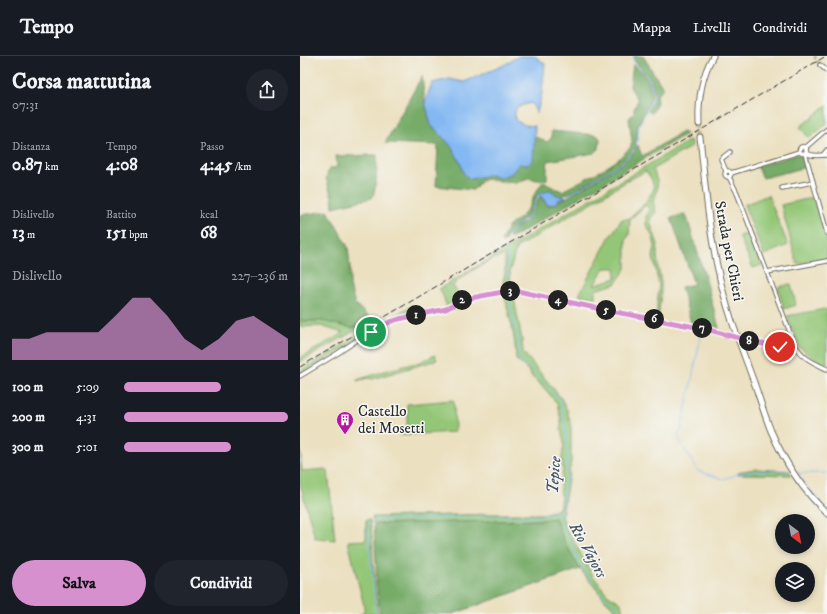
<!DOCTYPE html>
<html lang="it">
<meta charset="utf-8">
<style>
:root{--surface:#171b24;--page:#20242c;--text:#f1f3f6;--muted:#9ea1a6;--line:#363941;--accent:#d690ce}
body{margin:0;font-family:"IM FELL DW Pica",serif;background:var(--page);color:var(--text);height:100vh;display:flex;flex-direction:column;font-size:15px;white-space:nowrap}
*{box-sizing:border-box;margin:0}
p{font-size:13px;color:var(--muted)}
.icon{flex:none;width:22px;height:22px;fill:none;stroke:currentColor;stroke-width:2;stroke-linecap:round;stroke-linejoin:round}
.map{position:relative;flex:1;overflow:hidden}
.details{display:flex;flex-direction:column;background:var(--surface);width:300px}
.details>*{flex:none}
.needle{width:26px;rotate:148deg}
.fabs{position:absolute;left:475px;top:458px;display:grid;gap:8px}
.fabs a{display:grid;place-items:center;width:40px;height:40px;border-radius:50%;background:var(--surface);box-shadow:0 2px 6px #0003;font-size:20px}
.pin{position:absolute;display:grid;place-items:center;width:34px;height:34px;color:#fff;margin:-17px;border:2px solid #fff;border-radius:50%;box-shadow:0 1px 4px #0007}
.km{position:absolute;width:20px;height:20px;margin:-10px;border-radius:50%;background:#222;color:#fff;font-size:11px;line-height:20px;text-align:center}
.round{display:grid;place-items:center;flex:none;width:42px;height:42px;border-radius:21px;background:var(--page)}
.overview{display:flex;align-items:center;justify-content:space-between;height:68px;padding:0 12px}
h1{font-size:22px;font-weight:700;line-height:30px}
.stats{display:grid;grid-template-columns:repeat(3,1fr);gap:6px;height:68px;padding:4px 12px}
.stats div{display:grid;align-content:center}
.stats b{font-size:17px;font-weight:700}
.stats small{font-size:11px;font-weight:400}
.stats p{font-size:11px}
.chart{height:112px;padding:8px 12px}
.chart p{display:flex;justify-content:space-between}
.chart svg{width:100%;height:72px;margin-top:4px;fill:var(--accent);opacity:.7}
.cta{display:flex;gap:8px;margin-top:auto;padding:8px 12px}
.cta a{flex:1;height:46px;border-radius:24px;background:var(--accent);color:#111;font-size:16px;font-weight:700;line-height:46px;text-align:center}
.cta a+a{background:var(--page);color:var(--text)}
ul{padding:0 12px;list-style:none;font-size:13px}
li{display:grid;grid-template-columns:64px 48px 1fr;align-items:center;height:30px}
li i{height:10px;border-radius:5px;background:var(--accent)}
header{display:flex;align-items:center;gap:24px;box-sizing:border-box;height:56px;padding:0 20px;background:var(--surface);border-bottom:1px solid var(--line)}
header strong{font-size:19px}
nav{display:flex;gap:22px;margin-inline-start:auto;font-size:14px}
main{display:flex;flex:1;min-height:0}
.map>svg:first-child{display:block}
</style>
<header>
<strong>Tempo</strong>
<nav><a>Mappa</a><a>Livelli</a><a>Condividi</a></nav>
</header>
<main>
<section class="details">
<div class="overview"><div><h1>Corsa mattutina</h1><p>07:31</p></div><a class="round"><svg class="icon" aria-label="share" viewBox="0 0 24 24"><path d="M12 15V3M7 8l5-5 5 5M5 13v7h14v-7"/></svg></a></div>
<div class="stats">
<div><p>Distanza</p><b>0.87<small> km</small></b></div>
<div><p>Tempo</p><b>4:08</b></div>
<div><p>Passo</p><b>4:45<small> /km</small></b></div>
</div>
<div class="stats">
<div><p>Dislivello</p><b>13<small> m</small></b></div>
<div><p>Battito</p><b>151<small> bpm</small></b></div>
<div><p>kcal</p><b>68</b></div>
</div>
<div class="chart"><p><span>Dislivello</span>227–236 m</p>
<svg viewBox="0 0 160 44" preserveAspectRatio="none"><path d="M0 44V31L10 31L20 27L30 27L40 27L50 27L60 17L70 6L80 6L90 17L100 31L110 38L120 31L130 20L140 17L150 24L160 31V44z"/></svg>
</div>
<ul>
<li><b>100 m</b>5:09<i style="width:59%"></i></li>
<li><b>200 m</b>4:31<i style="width:100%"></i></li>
<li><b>300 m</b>5:01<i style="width:65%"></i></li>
</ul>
<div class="cta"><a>Salva</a><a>Condividi</a></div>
</section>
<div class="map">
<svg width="527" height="558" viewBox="0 0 527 558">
<rect width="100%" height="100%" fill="#f6f6f2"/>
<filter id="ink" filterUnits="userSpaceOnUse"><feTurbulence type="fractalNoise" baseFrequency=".025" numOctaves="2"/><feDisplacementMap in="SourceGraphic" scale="8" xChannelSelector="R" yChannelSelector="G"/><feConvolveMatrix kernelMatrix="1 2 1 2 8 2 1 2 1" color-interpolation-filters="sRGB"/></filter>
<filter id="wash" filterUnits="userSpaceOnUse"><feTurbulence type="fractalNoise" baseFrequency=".012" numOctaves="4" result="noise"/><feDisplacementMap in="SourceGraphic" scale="16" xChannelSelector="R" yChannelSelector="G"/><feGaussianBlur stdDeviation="0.9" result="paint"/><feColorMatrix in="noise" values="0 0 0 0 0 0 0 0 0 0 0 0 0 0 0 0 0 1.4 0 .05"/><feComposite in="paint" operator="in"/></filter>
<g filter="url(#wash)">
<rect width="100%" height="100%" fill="#ebe0c0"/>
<g fill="#93c676" stroke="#5f7850" fill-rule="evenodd">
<path d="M527,49V68L509,82L500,71Z"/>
<path d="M390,84L392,90L353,113C358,126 360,133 353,145L356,156L350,163L352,172L358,188L357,198L358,210L361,226V238L359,254L360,263L357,262V248L359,230L353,201L355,190L352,179L346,169V160L350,155L346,149L330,163L329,179L326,184V213L315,228L295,234V242L279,239L309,182L322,163H328L345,147L354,133L352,124L346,115L329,124L216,192L210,216L211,229L219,233L205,234L203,225L205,217V199C189,204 164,217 153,230L163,243L147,251L141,235L139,233ZM304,212H315L316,222L294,229Z"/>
<path d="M468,139L488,189L464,199L444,149Z"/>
<path d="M515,141L527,186V202L497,208L481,149Z"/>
<path d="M450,176L462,209L453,212L439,180Z"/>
<path d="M491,228L496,249L484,253L478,231Z"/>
<path d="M213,237L222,284L223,296L261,342L267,354L271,368V405L262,459L265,471L272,482L293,520L307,538L321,547L323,558H317L315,553L306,545L280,513L264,485L255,462L243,464L74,468L72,461L194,458H243L259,453L261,441L260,429L263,415L262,401L264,387L261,374V364L257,348L246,334L232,321L229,315L216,304C216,282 209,260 204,238Z"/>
<path d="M113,249L118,257L93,264L0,319V315L65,276Z"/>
<path d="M524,253L527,254V309L514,303L499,291L487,260Z"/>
<path d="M0,265H22L52,272L62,269L58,273L0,306V302L43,277L21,270L0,271Z"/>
<path d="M135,299L137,304L72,323L68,322L57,325V324L88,314L120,306Z"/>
<path d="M153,344L154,347L155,376L100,379L102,375L107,371V348Z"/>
<path d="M0,390L2,415L26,413L28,415L35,484L15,482L0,428Z"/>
<path d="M455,413L490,415L491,419L447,418H437L442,415Z"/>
<path d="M66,464H70L72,480L73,505L78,558H60L64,557V550L58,526L48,485L66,484Z"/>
</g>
<g fill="#76ab67" stroke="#506b49">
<path d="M334,0H343L363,32L356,40L357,46L352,57L348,55L354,41L351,24L335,6Z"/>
<path d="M333,8L342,16L349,25L352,41L338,69L335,93L317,110L272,136L261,140L257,139L250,134L239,138L237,140L228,160L211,174L207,179L205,185L202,187L201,185L208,171L223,159L229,151L234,139L242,127H247L248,129L262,135L304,113L316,105L330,92L332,86L329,62L334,57V53L338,44L330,31Z"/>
<path d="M122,20L125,46L131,69L152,91L160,106L164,118L170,123L189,119L203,121L212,117L219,108L233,104L234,80L247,86L252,81L251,75L297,79L300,83L299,93L294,97L248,105L247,112V123L242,125L228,122L216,127L184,123C179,126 177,131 173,134L136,130L138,89L85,87Z"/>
<path d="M382,76H385L386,78L210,183C209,172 221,170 228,163C233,157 236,147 240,140L248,150L257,148L259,145L266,142L322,108L335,95L338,89L342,100Z"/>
<path d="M497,98C503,101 505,104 507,111L463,122L457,110Z"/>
<path d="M77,99C77,109 77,133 72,142L33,151L32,141L26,122L29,113L37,111L36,100Z"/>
<path d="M28,155L48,191L50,210V230L55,248L69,261L62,269L52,272L22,265H0V159Z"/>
<path d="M386,158L406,224L419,272L391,267L381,231L394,228L371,162Z"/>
<path d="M255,462L264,485L280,513L153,558H80L77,529L74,468L243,464Z"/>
</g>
<g fill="#84b8f2" stroke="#58728e">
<path d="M219,0H235L245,8L242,37L237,57L231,47L220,50L215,55V64L225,69L235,70L233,105L227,109L219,108L212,117L203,121L189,119L170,123L164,118L160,106L152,91L131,69L125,46L132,27L149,23L164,26L202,10Z"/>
<path d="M250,134L257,139L266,141L258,144L257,147L248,149L239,138Z"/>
</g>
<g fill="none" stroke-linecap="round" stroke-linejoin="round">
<g stroke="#84b8f2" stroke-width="1">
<path d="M266,141L322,107L336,92L339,69L354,41L350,24L333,4V0"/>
<path d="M207,181L214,172L229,161L239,138"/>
<path d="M402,275L382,371L380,377L378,379L379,384L398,415L423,423L446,416L476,415L490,416"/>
<path d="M497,417H527"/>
<path d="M499,417V420L520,446"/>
<path d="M260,456V467L265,477L271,486L278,505L300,537L316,550L320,558"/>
<path d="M76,558L68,473C70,467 72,466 78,465C116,463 155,461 194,460C208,460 226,462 240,460C247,459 257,458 262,453L267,421V381L260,344L238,321L220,304L219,288L209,243L207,193"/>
</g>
</g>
</g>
<g filter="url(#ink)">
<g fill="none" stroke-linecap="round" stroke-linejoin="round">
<path stroke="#c5bca2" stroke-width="3.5" stroke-dasharray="3.5 2" stroke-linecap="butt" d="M514,0L520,9"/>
<path stroke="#c5bca2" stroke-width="5" stroke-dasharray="5 2.5" stroke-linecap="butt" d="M399,68L400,81"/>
<defs>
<g id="street">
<path d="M520,9L527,15"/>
<circle cx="503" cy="94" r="3.5"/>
<path d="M505,92L527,73"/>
<path d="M505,97L527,177"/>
<path d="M506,97C512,101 519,99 527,99"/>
<path d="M523,99L527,94"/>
<circle cx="428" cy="118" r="3"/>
<path d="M426,115L421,103L430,96"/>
<path d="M431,117L499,96"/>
<path d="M429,121L437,137L494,287C502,302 512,306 527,313"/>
<path d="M482,132L513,126"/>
<path d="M467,216L527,205"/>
<path d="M0,320L38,297L63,280L90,266L109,260L147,253L163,244L171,242L213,234L305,254L406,273L457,287L480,291L496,292"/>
</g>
<g id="secondary">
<path d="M399,68C398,44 401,21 413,0"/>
<path d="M400,81C405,126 408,170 418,214C426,253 441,291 455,329C460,344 465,360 471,375C484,405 503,435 527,457"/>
</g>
</defs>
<use href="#street" stroke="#6e6a5f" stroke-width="5.5"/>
<use href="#secondary" stroke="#6e6a5f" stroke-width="7"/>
<use href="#street" stroke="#fff" stroke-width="3.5"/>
<use href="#secondary" stroke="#fff" stroke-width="5"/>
<path stroke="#2b2b2b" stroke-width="1" stroke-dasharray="6 3" stroke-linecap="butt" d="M0,311L526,0"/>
</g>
</g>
<g fill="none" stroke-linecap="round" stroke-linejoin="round" filter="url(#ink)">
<defs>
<path id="route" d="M71,276L90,266L99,263L146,253L163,244L171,242L213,234L305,254L406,273L457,287L480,291"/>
</defs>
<use href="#route" stroke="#fff" stroke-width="8"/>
<use href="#route" stroke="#d690ce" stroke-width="5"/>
</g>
<defs>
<symbol id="building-pin" viewBox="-11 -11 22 30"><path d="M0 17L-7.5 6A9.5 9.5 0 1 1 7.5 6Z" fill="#b5179e" stroke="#f6f6f2"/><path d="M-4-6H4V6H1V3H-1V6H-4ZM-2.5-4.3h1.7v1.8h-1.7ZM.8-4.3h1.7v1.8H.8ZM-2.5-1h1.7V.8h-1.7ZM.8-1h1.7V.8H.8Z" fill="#fff"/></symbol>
</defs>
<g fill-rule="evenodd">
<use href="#building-pin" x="35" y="354" width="20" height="27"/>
</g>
<g text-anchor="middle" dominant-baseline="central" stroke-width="3" stroke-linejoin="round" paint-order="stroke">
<g font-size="15" fill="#2b2b2b" stroke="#f6f6f2">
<text transform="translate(429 195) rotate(79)">Strada per Chieri</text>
</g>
<g font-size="15" fill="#2b2b2b" stroke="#f6f6f2" text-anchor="start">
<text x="58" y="355">Castello<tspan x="58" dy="17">dei Mosetti</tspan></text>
</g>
<g font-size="16" font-style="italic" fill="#465567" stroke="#f6f6f2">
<text transform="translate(254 419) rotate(-86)">Tepice</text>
<text transform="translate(288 494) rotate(61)">Rio Vajors</text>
</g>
</g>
</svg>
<div class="fabs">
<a><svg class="needle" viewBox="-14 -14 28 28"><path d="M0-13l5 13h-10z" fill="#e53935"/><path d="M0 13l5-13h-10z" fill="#9ea1a6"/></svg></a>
<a><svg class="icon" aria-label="layers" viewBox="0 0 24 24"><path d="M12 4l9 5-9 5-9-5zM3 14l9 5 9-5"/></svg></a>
</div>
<div class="pin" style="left:71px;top:276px;background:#1e9e55"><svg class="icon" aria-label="arrive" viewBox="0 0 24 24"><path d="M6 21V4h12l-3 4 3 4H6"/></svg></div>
<div class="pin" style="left:480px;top:291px;background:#d93025"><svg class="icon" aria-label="check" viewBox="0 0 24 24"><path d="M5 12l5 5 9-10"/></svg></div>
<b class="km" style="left:116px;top:259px">1</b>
<b class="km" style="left:162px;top:244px">2</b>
<b class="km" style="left:210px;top:235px">3</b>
<b class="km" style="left:258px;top:244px">4</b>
<b class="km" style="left:306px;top:254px">5</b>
<b class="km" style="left:354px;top:263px">6</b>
<b class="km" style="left:402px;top:272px">7</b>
<b class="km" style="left:449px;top:285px">8</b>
</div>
</main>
